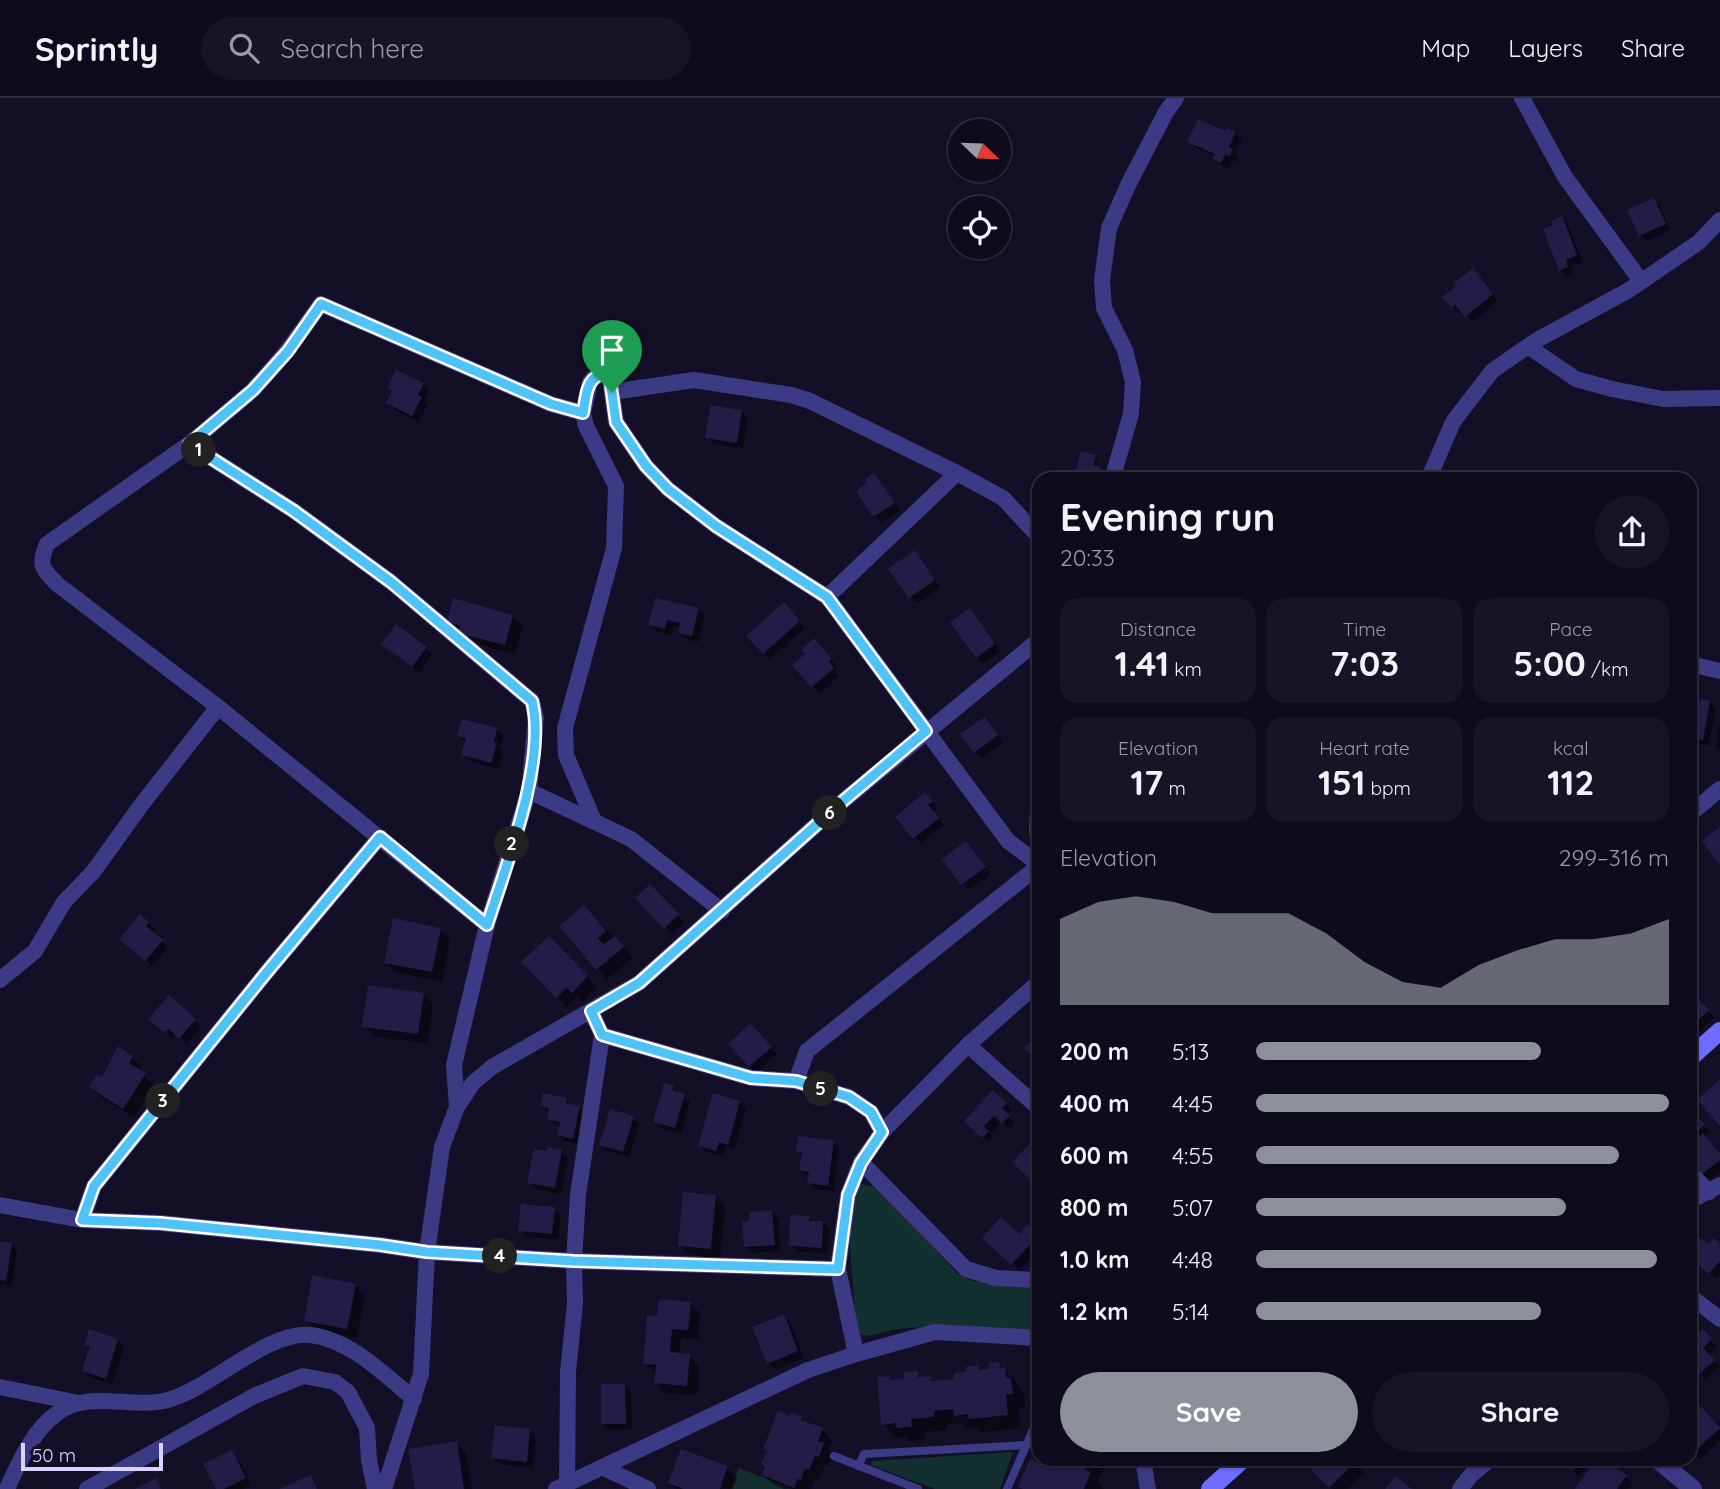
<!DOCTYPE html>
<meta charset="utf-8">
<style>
:root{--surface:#0e0b1c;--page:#171425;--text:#f1f3f6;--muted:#9b9ba3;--line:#2e2b3b;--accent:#8c9099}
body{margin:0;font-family:Quicksand,sans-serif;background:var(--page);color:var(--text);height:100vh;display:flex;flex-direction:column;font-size:26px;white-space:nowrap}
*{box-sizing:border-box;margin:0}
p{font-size:23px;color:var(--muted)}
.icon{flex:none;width:38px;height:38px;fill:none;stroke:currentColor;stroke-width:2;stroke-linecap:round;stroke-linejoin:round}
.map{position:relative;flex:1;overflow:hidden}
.panel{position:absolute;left:1032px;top:374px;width:665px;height:994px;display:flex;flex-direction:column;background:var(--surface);border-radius:21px;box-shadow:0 2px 5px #0004,0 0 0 2px var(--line)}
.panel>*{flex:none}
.needle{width:46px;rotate:113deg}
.controls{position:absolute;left:948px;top:21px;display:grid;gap:14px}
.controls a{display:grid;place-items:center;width:63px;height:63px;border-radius:50%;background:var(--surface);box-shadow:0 2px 5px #0004,0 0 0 2px var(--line);font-size:35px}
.scale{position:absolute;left:21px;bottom:18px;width:142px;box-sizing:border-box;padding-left:7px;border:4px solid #d9d4ff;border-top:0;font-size:19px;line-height:24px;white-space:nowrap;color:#d9d4ff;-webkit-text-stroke:5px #130f26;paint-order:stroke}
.pin{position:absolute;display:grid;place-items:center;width:60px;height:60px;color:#fff;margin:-72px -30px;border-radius:50% 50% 50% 0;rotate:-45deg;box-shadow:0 0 7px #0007}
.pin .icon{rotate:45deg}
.km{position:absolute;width:35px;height:35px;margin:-18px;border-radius:50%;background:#222;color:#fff;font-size:19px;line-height:35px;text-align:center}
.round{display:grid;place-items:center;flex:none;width:74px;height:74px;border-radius:37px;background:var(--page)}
.summary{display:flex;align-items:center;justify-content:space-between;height:119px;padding:0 28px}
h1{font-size:38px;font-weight:700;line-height:52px}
.stats{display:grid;grid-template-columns:repeat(3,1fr);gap:10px;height:119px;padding:7px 28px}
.stats div{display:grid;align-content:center;border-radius:18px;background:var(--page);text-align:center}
.stats b{font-size:35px;font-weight:700}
.stats small{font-size:19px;font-weight:400}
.stats p{font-size:19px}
.chart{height:196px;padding:14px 28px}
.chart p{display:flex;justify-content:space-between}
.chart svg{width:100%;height:126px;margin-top:7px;fill:var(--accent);opacity:.7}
.action{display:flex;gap:14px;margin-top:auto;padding:14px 28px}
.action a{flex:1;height:80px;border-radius:42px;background:var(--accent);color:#fff;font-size:28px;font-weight:700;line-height:80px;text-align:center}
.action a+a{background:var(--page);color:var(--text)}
ul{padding:0 28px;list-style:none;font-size:23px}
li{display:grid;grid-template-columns:112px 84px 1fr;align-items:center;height:52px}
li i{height:18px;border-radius:9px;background:var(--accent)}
header{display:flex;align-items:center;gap:42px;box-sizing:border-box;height:98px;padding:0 35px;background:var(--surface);border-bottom:2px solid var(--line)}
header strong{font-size:33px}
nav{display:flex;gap:38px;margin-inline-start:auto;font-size:24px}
.search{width:490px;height:63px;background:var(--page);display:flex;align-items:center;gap:18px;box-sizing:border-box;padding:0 24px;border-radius:38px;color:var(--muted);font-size:26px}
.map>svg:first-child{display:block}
</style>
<header>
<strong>Sprintly</strong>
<div class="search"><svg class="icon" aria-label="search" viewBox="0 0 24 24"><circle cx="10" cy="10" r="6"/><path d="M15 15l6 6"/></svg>Search here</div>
<nav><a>Map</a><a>Layers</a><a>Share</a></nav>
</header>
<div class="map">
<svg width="1720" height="1391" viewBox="0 0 1720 1391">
<rect width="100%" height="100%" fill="#130f26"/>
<g fill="#12302f">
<path d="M862,1086L876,1089L883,1095L958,1176L973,1183L1039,1189V1234C993,1232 945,1226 899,1231C883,1232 873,1242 857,1235L849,1138L858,1087Z"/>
<path d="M1013,1354L1000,1391H935L870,1367L872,1363Z"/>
<path d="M739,1370L792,1391H731Z"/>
</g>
<g fill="#0007">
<path d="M1235,35L1242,42L1235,55L1239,59L1236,64L1232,62L1228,70L1221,67L1214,61L1216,59L1196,50L1189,43Z"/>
<path d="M1654,102L1660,108L1671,132L1647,143L1640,137Z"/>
<path d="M1562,120L1568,127L1583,164L1571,168L1573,175L1567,178L1560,172L1555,128Z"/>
<path d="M1479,179L1498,203L1473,224L1462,213L1459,215L1445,199Z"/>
<path d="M423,286L429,293L424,303L427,307L419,324L394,311L388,305L393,295L389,290Z"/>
<path d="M741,313L748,320L743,350L713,346L707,339Z"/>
<path d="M1096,358L1098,361L1096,370L1106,377L1104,382H1075Z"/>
<path d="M874,377L900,412L881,425L858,394L870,386Z"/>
<path d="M921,461L940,489L917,505L910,499Z"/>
<path d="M698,512L705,518L698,544L686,541L680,534L681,529L674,527L671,537L656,533L650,527Z"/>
<path d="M970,512L1000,553L983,565L977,559Z"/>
<path d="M790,513L805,530L770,561L764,555Z"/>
<path d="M512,518L523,528L515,556L471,544L449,524Z"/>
<path d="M821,549L837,569L834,571L839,578L819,595L812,589Z"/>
<path d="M426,550L432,556L419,574L389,552Z"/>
<path d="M1690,601L1710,605L1716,611L1709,648L1690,644Z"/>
<path d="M1720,625V653L1716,649Z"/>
<path d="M991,627L1003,644L982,660L975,654Z"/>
<path d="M497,632L503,638L500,650L503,653L498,671L470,663L463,657L466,645L459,637Z"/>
<path d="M932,703L938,710L933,714L944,727L921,746L898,719Z"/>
<path d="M972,751L991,776L969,792L945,761Z"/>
<path d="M650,788L684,824L672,836L637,800Z"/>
<path d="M140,818L155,831L152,835L168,849L152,868L128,847Z"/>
<path d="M594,819L633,860L607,881L562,828Z"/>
<path d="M440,831L450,842L442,884L396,874L386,864Z"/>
<path d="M549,840L597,889L583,904L577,898L567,909L524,864Z"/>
<path d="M1690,895L1714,919L1694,939L1690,935Z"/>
<path d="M423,896L433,906L428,946L374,938L364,928Z"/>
<path d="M169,900L201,929L187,946L176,936L172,940L157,927Z"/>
<path d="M750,927L777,956L757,975L730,946Z"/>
<path d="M132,959L142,969L139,973L154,987L134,1019L101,999L91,989Z"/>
<path d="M673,989L690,1004L681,1036L661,1030L655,1023Z"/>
<path d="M993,994L1012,1012L1007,1017L1015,1025L1009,1031L1001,1023L990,1036L994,1040L989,1045L966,1023Z"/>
<path d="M566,1002L586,1016L579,1046L565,1043L559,1037L560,1028L555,1027L549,1021L548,1014L542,1007Z"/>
<path d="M739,1004L746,1011L734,1052L725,1049L723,1058L706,1054L700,1047Z"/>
<path d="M1690,1012L1710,1034L1704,1039L1720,1057V1073L1709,1082L1690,1062Z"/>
<path d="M633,1020L639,1026L629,1059L607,1053L601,1046Z"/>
<path d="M833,1044L839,1050L834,1093L816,1091L809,1085L810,1079L801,1073L803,1057L798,1052Z"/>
<path d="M561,1053L568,1060L561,1096L536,1091L529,1084Z"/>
<path d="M715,1099L725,1109L720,1160L690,1157L680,1147Z"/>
<path d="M554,1111L561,1117L558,1141L527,1139L520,1132Z"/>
<path d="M771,1114L778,1121L780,1153L752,1155L746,1148Z"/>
<path d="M809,1119L814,1125H823L829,1131L828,1155L797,1154L791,1147Z"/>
<path d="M1028,1128L1040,1139V1150L1019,1172L985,1140L1019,1138Z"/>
<path d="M0,1145L11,1146L17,1153L12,1188L0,1186Z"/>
<path d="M1708,1148H1720V1177L1716,1181L1690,1159Z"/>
<path d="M355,1187L365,1198L357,1240L316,1232L305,1222Z"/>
<path d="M690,1205L700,1215L698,1241L681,1240L680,1257L689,1258L699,1268L697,1297L666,1295L656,1285L657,1275L645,1265L659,1220Z"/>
<path d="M783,1218L790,1225L804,1260L775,1272L768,1265Z"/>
<path d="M1703,1234L1717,1249L1708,1257L1720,1269L1706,1282L1690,1266Z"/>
<path d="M118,1242L124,1249L112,1286L90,1279L84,1273L91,1251L86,1246Z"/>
<path d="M998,1266L1018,1285L1019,1290L1024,1295L1025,1309L1019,1310L1021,1330L983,1334L979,1330L969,1331L963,1325L947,1326V1332L924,1334L925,1342L912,1343L907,1338L897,1340L883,1326L889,1280L892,1283L907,1282L917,1275L923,1281L930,1280L935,1285L956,1282L978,1269L983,1274L991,1273Z"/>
<path d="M625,1288L631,1294L632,1331L610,1332L603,1325Z"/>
<path d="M1697,1307L1720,1332V1342L1700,1361L1690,1351V1312Z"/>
<path d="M791,1320H801L808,1326L822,1332L832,1342L828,1352L833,1357L829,1368L825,1367L819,1381L815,1380L811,1391H784L774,1387L764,1377Z"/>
<path d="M530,1332L536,1339L533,1370L500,1366L493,1360Z"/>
<path d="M456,1345L466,1355L472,1391H416Z"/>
<path d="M232,1354L238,1360L251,1387L243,1391H218Z"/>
<path d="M1045,1362H1107L1098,1383L1103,1391H1023L1020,1389L1042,1368Z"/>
<path d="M1304,1362H1352L1364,1375L1348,1391H1333Z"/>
<path d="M1558,1362H1593L1579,1378Z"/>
<path d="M1598,1362H1602L1626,1379L1632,1385L1628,1391H1577Z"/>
<path d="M727,1370L737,1380L733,1391H676L670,1385Z"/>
</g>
<g fill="#241b47">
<path d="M1198,21L1225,33L1227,30L1236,34L1229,49L1233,51L1230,58L1225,57L1221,65L1212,61L1215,56L1187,44Z"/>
<path d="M1654,100L1666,126L1639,138L1627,112Z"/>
<path d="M1562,118L1577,157L1566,162L1568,169L1559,173L1543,131L1553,127L1551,123Z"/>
<path d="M1473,170L1493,196L1465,219L1455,207L1451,210L1442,199L1456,188L1454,185Z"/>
<path d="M396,272L424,285L418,297L422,299L412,318L386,305L392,293L387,291Z"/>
<path d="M710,307L742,312L737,345L705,340Z"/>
<path d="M1081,353L1096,357L1094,367L1100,369L1097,382H1073Z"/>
<path d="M874,375L895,405L873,419L856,393L867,385L865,381Z"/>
<path d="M915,452L935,482L909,500L888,471Z"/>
<path d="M453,500L513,517L505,547L458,535L460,528L447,524Z"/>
<path d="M655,500L699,510L692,538L678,535L680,525L667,522L665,531L648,527Z"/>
<path d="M784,504L800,523L763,556L746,538Z"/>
<path d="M970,510L995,546L976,560L950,524Z"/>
<path d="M396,526L427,549L412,569L381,546Z"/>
<path d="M814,540L832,561L829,564L834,570L811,590L792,567L805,556L801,552Z"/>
<path d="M1690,599L1710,603L1703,642L1690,640Z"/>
<path d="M985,619L998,637L974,655L960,636Z"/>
<path d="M462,621L497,630L494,644L497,645L491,665L461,657L466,640L457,638Z"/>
<path d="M925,694L933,703L928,707L939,720L913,741L895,719Z"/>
<path d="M1720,729V767L1702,743Z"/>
<path d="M966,743L986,769L961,787L942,761Z"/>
<path d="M650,786L679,816L664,831L635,800Z"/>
<path d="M584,807L606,833L598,840L603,847L615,838L624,849L596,872L559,828Z"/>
<path d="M140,816L149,824L146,828L163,842L145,863L119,841Z"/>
<path d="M393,820L441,830L432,874L384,865Z"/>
<path d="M549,838L588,878L572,895L566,890L556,900L521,864Z"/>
<path d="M368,887L424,895L418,936L362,929Z"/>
<path d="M1690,893L1709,912L1690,930Z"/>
<path d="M169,897L196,921L179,941L169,931L165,935L148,921Z"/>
<path d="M750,925L772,949L749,969L728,946Z"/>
<path d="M1040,935V965L1024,950Z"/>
<path d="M118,948L133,958L129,965L146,975L123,1011L89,989L97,976L102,979Z"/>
<path d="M1720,981V1028L1697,1002Z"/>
<path d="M664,985L674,988L672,992L685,996L675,1030L653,1024Z"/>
<path d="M993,992L1007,1005L1002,1010L1010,1017L1002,1026L994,1018L984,1028L989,1033L982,1040L964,1023Z"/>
<path d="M543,995L567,1000L566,1005L580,1008L573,1041L557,1037L560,1024L547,1021L549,1010L540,1008Z"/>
<path d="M713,995L740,1003L728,1047L719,1044L716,1053L698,1048Z"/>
<path d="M1690,1010L1705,1027L1690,1039Z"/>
<path d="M610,1011L634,1018L623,1054L599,1047Z"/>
<path d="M1703,1035L1720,1056V1062L1701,1077L1690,1064V1046Z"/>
<path d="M798,1038L834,1042L828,1088L807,1085L809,1074L799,1073L802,1054L796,1053Z"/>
<path d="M1037,1038L1040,1040V1091L1012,1064Z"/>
<path d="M547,1049L562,1052L555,1090L527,1085L534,1051L547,1053Z"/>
<path d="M683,1094L716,1097L711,1151L678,1148Z"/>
<path d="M521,1106L555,1109L552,1136L518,1133Z"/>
<path d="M772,1112L775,1147L744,1149L742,1124L749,1123V1114Z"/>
<path d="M790,1117L810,1118L809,1123H823L822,1150L789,1148Z"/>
<path d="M1001,1119L1019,1136L1028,1126L1040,1136L1011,1167L982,1140Z"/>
<path d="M1690,1131L1708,1146L1713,1140L1720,1146V1163L1709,1176L1690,1160Z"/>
<path d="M0,1143L12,1145L6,1183L0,1182Z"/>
<path d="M312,1177L356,1186L347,1231L304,1223Z"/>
<path d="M659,1201L691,1204L688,1232L672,1231L670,1254L690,1256L687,1288L654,1285L656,1267L643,1266L647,1217L657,1218Z"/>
<path d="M784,1216L798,1253L767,1266L752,1229Z"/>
<path d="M89,1231L118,1241L106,1281L82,1273L90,1248L84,1247Z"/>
<path d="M1703,1231L1712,1241L1703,1250L1715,1262L1698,1277L1690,1269V1243Z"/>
<path d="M999,1264L1000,1270L1005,1269L1006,1280H1011L1013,1296H1006L1008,1317L968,1321V1316L954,1318L953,1311L934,1313V1319L911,1321L912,1329L897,1330L896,1325L881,1327L877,1279L890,1278V1282L905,1280L904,1274L918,1273V1279L931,1278V1283L954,1281V1275L966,1274L965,1269L979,1267V1272L989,1271V1265Z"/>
<path d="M601,1286H625L626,1326H601Z"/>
<path d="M1697,1304L1720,1330L1692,1356L1690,1310Z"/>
<path d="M778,1313L790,1318L791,1314L802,1319L801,1322L823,1330L818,1343L824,1345L819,1359L815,1358L809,1372L805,1371L801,1382L797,1381L794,1390L762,1377L765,1368L761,1366L767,1352L763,1351Z"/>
<path d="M495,1327L530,1331L527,1364L491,1360Z"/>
<path d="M457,1343L464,1391H415L408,1351Z"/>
<path d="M681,1351L728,1368L720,1391H683L668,1385Z"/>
<path d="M232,1352L246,1380L224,1391H216L203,1366Z"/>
<path d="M1030,1361L1041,1366L1043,1362H1088L1084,1371L1091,1374L1084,1391H1023L1018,1389Z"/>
<path d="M1302,1362H1354L1356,1363L1329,1390Z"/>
<path d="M1557,1362H1581L1572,1373Z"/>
<path d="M1595,1362H1605L1627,1377L1617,1391H1575Z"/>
<path d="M311,1377L317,1391H279Z"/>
<path d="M1396,1378L1412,1391H1385Z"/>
<path d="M156,1380L161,1391H135Z"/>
</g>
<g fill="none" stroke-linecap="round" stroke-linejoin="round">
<g stroke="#3d3a85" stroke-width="8">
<path d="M834,1358L918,1391"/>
<path d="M858,1368L864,1356L1026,1347"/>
<path d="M1007,1391L1040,1316"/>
</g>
<g stroke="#3d3a85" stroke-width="16">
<path d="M1522,0L1565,79L1641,183"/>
<path d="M1529,249L1576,281L1612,291L1663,301L1720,300"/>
<path d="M612,294L694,282L791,297L810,303L957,375L1003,400L1040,440"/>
<path d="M189,346L294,413L391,484L532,603L536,620L529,693L487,827L454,967L457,1009"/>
<path d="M1112,382L1131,316L1133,284L1125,252L1104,210L1102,182L1109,130L1129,85L1166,14L1176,0"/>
<path d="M1428,382L1453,324L1492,273L1537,242L1629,192L1699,144L1720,122"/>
<path d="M827,499L957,375"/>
<path d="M1690,566L1720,573"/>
<path d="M1040,673L1037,731L1040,762"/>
<path d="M529,693L631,741L722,813"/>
<path d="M1690,716L1720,691"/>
<path d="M594,723L566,657L565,630L614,450L616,388L586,328L583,315L590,284L598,275L609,274L616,324L646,368L668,391L716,428L827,499L1008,743L1040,767"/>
<path d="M487,827L218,609L57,486C42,470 38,468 47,446L189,346L253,292L287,253L321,206L551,306L583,315"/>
<path d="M0,882L35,853L64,804L93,774L142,706L218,609"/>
<path d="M602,937L751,980L796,983L849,999L871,1014L882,1034"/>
<path d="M968,947L1040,1011"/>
<path d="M796,983L807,953L1040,767"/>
<path d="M861,1064L966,1171L996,1180L1040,1182"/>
<path d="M1690,1075L1709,1094"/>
<path d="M1690,1103L1720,1087"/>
<path d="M0,1107L82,1122L160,1125L380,1147L427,1154L574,1163L838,1171"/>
<path d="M82,1122L94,1088L266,875L380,739"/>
<path d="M1690,1198L1720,1221"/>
<path d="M856,1256L838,1171L848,1097L861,1064L882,1034L968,947L1040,883"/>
<path d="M0,1289L79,1305"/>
<path d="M1143,1362L1148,1391"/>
<path d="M602,1369L648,1391"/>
<path d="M7,1391C19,1364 32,1334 56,1316C89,1290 135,1313 171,1301C213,1288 269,1232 311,1237C350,1242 384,1276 414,1301"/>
<path d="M87,1391L254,1298L303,1278L335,1284L348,1294L367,1330L369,1362L375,1391"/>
<path d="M384,1391L421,1276L427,1154L442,1049L457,1009L473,985L492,969L639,885L843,703L1040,541"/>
<path d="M556,1391L808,1272L856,1256L935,1234L1040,1240"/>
<path d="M567,1391L568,1274L575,1205L574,1163L578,1097L602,937L591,913"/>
<path d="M1460,1391L1471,1377L1489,1362"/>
</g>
<path stroke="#3d3a85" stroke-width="18" d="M1658,1362L1693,1391"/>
<g stroke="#6f6bff" stroke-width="18">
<path d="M1690,960L1720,933"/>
<path d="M1210,1391L1242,1362"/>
</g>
</g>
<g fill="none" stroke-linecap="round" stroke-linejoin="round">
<defs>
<path id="route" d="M321,206L551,306L583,315C587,295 585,278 609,274L616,324L646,368L668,391L716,428L827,499L926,633L843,703L639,885L591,913L602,937L751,980L796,983L849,999L871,1014L882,1034L861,1065L848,1097L838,1171L574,1163L427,1154L380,1147L160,1125L82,1122L94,1088L266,875L380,739L487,827C506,768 547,663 532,603L391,484L294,413L189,346L253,292L288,253Z"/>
</defs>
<use href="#route" stroke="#fff" stroke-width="14"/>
<use href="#route" stroke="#4fc3f7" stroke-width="9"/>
</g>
</svg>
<div class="controls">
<a><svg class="needle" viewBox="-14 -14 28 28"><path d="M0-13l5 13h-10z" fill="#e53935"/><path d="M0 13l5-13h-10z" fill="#9b9ba3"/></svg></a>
<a><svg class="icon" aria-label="locate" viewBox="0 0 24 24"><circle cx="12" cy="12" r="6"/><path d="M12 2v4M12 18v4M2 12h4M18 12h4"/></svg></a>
</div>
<div class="scale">50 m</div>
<div class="pin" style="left:612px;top:294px;background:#1e9e55"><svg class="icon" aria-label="arrive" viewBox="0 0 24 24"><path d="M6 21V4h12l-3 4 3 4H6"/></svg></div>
<b class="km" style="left:199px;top:352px">1</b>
<b class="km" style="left:512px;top:746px">2</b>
<b class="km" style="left:163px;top:1003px">3</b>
<b class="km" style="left:500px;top:1158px">4</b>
<b class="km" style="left:821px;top:991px">5</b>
<b class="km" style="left:830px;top:715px">6</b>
<section class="panel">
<div class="summary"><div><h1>Evening run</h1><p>20:33</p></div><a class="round"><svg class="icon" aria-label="share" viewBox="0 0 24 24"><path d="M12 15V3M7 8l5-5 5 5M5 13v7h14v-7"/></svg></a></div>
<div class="stats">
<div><p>Distance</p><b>1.41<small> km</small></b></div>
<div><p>Time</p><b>7:03</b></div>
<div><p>Pace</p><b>5:00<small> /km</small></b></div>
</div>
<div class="stats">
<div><p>Elevation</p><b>17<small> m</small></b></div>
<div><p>Heart rate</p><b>151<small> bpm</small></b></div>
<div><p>kcal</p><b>112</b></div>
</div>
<div class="chart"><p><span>Elevation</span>299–316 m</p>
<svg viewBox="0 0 160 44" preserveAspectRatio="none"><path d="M0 44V14L10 8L20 6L30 8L40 12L50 12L60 12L70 19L80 29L90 36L100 38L110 30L120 25L130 21L140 21L150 19L160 14V44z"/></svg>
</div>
<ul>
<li><b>200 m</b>5:13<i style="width:69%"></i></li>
<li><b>400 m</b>4:45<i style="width:100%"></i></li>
<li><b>600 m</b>4:55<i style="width:88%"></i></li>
<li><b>800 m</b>5:07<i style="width:75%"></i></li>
<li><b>1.0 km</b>4:48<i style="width:97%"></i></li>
<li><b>1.2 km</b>5:14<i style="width:69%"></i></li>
</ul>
<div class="action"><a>Save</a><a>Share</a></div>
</section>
</div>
